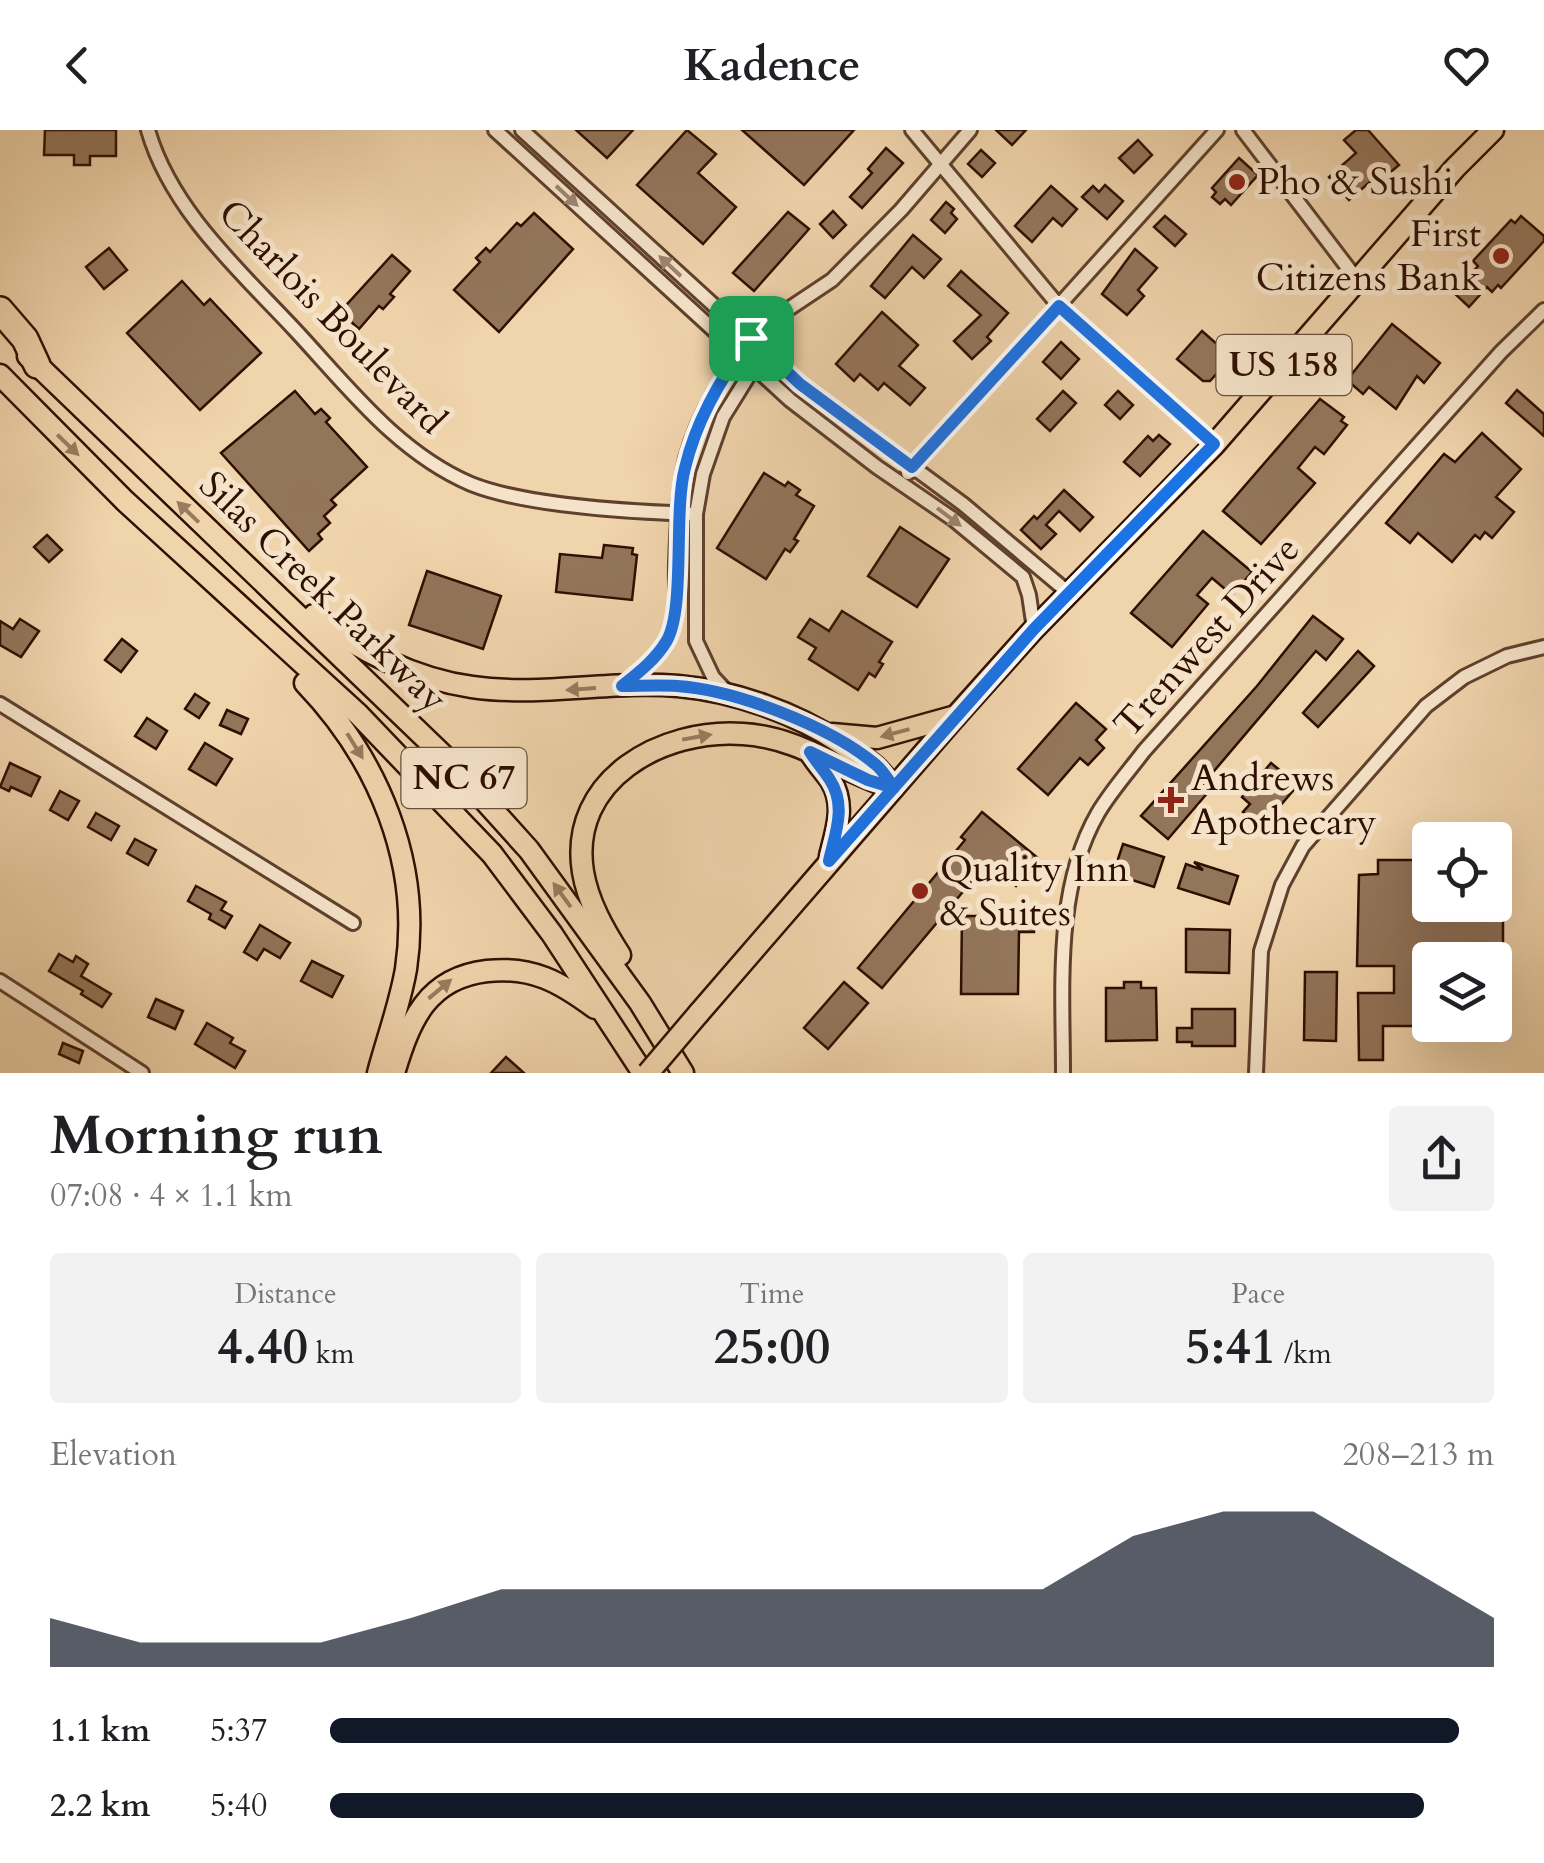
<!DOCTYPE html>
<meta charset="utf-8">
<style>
:root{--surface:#fff;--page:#f2f2f2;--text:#202124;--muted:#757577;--accent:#111827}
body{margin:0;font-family:Cardo,serif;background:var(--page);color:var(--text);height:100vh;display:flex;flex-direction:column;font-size:38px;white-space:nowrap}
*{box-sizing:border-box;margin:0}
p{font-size:32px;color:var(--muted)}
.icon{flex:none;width:55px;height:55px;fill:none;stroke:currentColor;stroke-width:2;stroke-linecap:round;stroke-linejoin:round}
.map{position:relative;height:943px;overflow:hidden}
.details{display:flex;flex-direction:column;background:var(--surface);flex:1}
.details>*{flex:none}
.fabs{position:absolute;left:1412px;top:692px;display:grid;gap:20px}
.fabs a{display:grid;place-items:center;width:100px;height:100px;border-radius:10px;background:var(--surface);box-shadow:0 10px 40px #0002;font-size:50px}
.pin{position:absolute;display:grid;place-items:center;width:85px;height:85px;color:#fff;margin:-42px;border-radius:20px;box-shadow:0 5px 15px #0006}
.round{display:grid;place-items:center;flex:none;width:105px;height:105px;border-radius:10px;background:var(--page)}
.overview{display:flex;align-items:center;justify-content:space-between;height:170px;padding:0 50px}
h1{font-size:55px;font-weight:800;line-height:75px}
.metrics{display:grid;grid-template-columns:repeat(3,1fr);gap:15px;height:170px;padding:10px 50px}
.metrics div{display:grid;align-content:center;border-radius:10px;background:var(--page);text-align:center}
.metrics b{font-size:50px;font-weight:800}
.metrics small{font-size:28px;font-weight:400}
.metrics p{font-size:28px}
.chart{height:280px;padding:20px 50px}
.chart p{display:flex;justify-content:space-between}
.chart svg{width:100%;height:180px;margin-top:10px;fill:var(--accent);opacity:.7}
ul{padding:0 50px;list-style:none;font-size:32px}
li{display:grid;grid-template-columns:160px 120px 1fr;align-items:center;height:75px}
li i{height:25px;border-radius:12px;background:var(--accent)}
header{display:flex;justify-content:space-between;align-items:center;height:130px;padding:0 50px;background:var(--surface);font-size:45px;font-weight:800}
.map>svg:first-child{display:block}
</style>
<header><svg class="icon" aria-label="back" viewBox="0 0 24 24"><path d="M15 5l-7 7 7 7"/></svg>Kadence<svg class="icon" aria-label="heart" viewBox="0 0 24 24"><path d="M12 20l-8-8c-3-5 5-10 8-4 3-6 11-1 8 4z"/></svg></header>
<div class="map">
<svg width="1544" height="943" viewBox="0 0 1544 943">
<rect width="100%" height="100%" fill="#f0d4ac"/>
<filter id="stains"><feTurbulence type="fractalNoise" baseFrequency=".002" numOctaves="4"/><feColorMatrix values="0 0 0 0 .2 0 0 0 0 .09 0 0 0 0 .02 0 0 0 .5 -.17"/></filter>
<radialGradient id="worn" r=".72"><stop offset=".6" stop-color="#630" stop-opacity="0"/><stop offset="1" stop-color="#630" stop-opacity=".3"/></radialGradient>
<g fill="#93755a" stroke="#2f0f01" stroke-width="2.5">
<path d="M45,0H116V26H90V35H74V25H44Z"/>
<path d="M576,0H633L607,28Z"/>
<path d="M687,0L716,24L698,43L736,77L703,114L637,55Z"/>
<path d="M742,0H854L804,55Z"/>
<path d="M996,0H1026L1012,15Z"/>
<path d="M1356,0H1368L1399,35L1382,49L1378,45L1349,70L1329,47L1356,23L1344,10Z"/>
<path d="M1138,10L1152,25L1134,43L1119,28Z"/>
<path d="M886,18L903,33L862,78L850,67L872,43L868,39Z"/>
<path d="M981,20L995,33L982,47L968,34Z"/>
<path d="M1239,28L1258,45L1231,75L1225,69L1220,74L1212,67L1216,62L1212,58Z"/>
<path d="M1105,55L1123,71L1107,89L1082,67L1093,56L1099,62Z"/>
<path d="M1051,56L1077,79L1062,96L1053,88L1032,112L1015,96Z"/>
<path d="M946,72L954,79L951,83L957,89L945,103L931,90Z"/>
<path d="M833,81L846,95L833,108L820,94Z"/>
<path d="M788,82L809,99L754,161L733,143Z"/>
<path d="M534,83L573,119L499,202L454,160L480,132L476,128L486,118L490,122L517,93L521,96Z"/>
<path d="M1165,86L1186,104L1175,116L1154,97Z"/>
<path d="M1521,86L1544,106V111L1501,158L1498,155L1492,162L1487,157L1469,177L1454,163L1478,136L1473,131L1511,90L1515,93Z"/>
<path d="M913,105L941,129L924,148L912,137L885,168L871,156Z"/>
<path d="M109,118L127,140L104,159L86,137Z"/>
<path d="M1135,119L1157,138L1138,160L1144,166L1127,185L1102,164Z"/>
<path d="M392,125L410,141L390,164L394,167L383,179L379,176L359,199L340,182Z"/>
<path d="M961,141L1008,183L987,207L991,211L972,229L954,211L981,185L948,156Z"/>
<path d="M182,151L204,175L210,169L261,223L200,280L127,203Z"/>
<path d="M882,182L918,215L899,236L925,258L910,275L884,253L878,260L860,244L854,251L836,234Z"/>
<path d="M1392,194L1440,233L1424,253L1417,246L1396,279L1369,257L1363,264L1347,250Z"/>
<path d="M1202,201L1227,223L1228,231L1210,251H1203L1177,229Z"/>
<path d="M1061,212L1079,229L1061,249L1043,232Z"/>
<path d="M1517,260L1544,284V306L1506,273Z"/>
<path d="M295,261L315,284L321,279L330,288L326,292L367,337L331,370L336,375L324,386L330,393L318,404L322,409L309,421L221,323Z"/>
<path d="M1063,261L1076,273L1050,301L1037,289Z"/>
<path d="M1118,261L1133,275L1120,289L1105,275Z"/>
<path d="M1320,269L1344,287L1341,291L1347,295L1324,324L1315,317L1298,338L1315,353L1261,414L1223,381Z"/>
<path d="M1482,303L1521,339L1496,367L1514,382L1492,408L1485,402L1480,409L1475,405L1452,432L1418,403L1410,413L1386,393L1444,324L1455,332Z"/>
<path d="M1159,305L1170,314L1140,346L1124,332L1148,306L1153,311Z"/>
<path d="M764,343L785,356L788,352L800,360L796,365L814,376L794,409L798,411L790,422L785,419L766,449L717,418Z"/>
<path d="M1064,360L1093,387L1080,401L1059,381L1046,395L1056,404L1041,419L1021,400L1034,386L1037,389Z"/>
<path d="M900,397L949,429L917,477L868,446Z"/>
<path d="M1203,401L1252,442L1232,465L1212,448L1197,465L1208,474L1172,517L1131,483Z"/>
<path d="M47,405L62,420L49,432L34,417Z"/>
<path d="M604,415L633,418L632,424L637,425L632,470L556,462L560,424L602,428Z"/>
<path d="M427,441L501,466L483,519L409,495Z"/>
<path d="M842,481L892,512L879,532L883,534L875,547L869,543L858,560L809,529L816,518L798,507L810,489L829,501Z"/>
<path d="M1313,486L1343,509L1326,530L1316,521L1203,654L1210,660L1168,709L1141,686L1257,556Z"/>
<path d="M20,489L39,501L21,527L0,515V491L13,499Z"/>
<path d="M122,509L137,521L121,542L105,530Z"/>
<path d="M1358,521L1374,536L1318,597L1303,583Z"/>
<path d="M195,564L209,573L199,588L185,579Z"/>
<path d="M1076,573L1106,599L1096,610L1104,618L1088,635L1080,628L1048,665L1018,639Z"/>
<path d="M227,580L248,589L241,604L220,595Z"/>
<path d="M147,588L167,601L156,619L135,606Z"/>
<path d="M205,613L232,629L216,655L189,639Z"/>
<path d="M10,633L40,647L31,666L11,657L9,661L0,657Z"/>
<path d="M1271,633L1298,655L1268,690L1262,685L1255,693L1243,682L1250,674L1242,667Z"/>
<path d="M60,661L79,671L68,690L50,680Z"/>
<path d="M982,682L1039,729L1016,756L988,732L882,858L858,838L965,710L961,707Z"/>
<path d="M96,683L119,696L111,710L88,697Z"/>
<path d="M135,709L156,720L148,735L127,723Z"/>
<path d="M1123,714L1164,727L1154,757L1113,744Z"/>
<path d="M1378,730H1430V775H1503V830H1430V876H1420V896H1383V930H1359L1358,863H1394V836H1357L1359,745L1378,744Z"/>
<path d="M1194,732L1238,746L1229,774L1178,758L1186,734L1203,740Z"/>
<path d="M196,756L226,772L221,780L232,786L225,798L209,789L211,784L188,771Z"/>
<path d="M962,786H1034V802H1019L1018,864H961Z"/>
<path d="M260,795L290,813L280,828L264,819L257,830L244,822Z"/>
<path d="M1186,799L1230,800L1229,843L1186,842Z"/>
<path d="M59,824L73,832L76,826L88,834L81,846L111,864L102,877L81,864L83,861L49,841Z"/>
<path d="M312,831L343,846L332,867L301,851Z"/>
<path d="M1305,842H1337L1336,911L1304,910Z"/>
<path d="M844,852L868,873L828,919L804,898Z"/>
<path d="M1124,852H1141V858H1156L1157,910L1106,911V858H1124Z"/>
<path d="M156,869L183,881L175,899L148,887Z"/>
<path d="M1192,879H1235V916H1192V912H1177V898H1192Z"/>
<path d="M207,893L233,908L230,913L245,921L235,938L195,914Z"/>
<path d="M63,913L83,921L79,933L59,924Z"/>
<path d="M506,927L524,943H491Z"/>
</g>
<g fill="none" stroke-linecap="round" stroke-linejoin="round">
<defs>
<g id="minor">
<path d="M148,0C171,80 240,141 295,200C348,257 398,323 471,354C526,376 636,382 696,384"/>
<path d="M495,0L790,270L877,337L953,389L1023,447L1029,465L1034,499"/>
<path d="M522,0L800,254L963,374L1070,464"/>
<path d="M912,0L1059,176L1214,315"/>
<path d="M1243,0L1358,151"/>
<path d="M790,178L832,150L901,80L970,0"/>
<path d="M908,343L1217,0"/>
<path d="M625,554C640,542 658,528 667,510C680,487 675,459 676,434C677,404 678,372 683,342C691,299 717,253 743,218"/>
<path d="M729,564L713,547L696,511V384L703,344L723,287L759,229"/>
<path d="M0,574L353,793"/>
<path d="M0,851L142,943"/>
<path d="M1063,943C1063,859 1054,759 1098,683C1111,661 1129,641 1144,621L1501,222L1544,180"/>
<path d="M1256,943L1261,821L1282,755L1303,716L1426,576L1464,547L1507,526L1544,517"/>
</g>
<g id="primary">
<path d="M28,226L446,628L529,720L640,873L683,943"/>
<path d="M0,245L125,371L358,584L492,724L552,804L643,943"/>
<path d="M314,485C358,521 415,549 472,557C541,567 610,550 678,556C735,561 796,583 842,614C868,631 875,632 893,658"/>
<path d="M305,553C378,629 422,733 406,839C400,874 387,909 378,943"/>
<path d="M832,604L877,608L956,586"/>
<path d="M811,624C817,634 825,642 831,651C846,675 836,701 830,726"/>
<path d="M620,825C604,800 588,772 583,742C568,649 663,598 743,604C799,607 842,642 893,658"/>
<path d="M699,883L956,586L1034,499L1214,315L1455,38L1493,0"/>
<path d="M394,943C410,890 427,848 487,841C532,836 560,852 595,878"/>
</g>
<path id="motorway" d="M0,180L25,209L37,235"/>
</defs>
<use href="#minor" stroke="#5f402c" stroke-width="18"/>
<use href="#primary" stroke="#2f0f01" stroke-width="25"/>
<use href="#motorway" stroke="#2f0f01" stroke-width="30"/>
<use href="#minor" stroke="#f5e3c9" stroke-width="12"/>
<use href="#primary" stroke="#f0d4ac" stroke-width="20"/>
<use href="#motorway" stroke="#f0d4ac" stroke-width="25"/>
<defs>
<path id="primary-bridge" d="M648,943L699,883"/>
</defs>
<use href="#primary-bridge" stroke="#2f0f01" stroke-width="25" stroke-linecap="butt"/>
<use href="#primary-bridge" stroke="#f0d4ac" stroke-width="20"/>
</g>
<defs><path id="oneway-solid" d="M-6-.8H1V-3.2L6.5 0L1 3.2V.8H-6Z" transform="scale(2.5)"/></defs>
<g fill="#9c846f">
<use href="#oneway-solid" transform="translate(567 66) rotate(43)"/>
<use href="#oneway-solid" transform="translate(670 136) rotate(-137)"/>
<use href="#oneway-solid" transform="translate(949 387) rotate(37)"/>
</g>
<g fill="#997b5f">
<use href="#oneway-solid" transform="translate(68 315) rotate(44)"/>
<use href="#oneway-solid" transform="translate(188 382) rotate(-136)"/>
<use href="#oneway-solid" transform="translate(581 559) rotate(176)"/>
<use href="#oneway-solid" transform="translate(895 603) rotate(165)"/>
<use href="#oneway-solid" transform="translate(697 607) rotate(-10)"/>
<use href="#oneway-solid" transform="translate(355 616) rotate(58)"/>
<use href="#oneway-solid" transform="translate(562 765) rotate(-126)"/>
<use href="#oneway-solid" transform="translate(440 859) rotate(-40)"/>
</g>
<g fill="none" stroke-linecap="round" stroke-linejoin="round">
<defs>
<path id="route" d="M751,208C722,246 696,291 685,338C673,382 686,480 666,512C655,530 638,543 622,556C640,556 659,555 677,556C736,560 829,596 875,634C883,640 888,650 894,658L868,650L810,622C816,632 824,640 830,650C847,676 835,704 829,731L1034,499L1214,314L1059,176L912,337L800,254L751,208"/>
</defs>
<use href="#route" stroke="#fff" stroke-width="20"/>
<use href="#route" stroke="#1a73e8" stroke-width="12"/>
</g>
<g fill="#8f2418" stroke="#f5e3c9" stroke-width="4">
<circle cx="1237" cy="52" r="10"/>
<circle cx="1501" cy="126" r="10"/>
<path d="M1166 655h10v10h10v10h-10v10h-10v-10h-10v-10h10z"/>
<circle cx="920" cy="761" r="10"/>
</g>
<g text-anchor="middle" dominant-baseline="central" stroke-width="10" stroke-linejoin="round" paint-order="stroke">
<g fill="#f5e3c9" stroke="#6a4f3d" stroke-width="2.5">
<rect x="1216.5" y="205" width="135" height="60" rx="8"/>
<rect x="401.5" y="618" width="125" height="60" rx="8"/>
</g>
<g font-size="35" font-weight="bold" fill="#2f0f01">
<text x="1284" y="235">US 158</text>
<text x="464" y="648">NC 67</text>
</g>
<g font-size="38" fill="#2f0f01" stroke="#f5e3c9" text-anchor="start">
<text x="1257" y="52">Pho &amp; Sushi</text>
<text x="1481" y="104" text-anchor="end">First<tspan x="1481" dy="44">Citizens Bank</tspan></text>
<text x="1191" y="648">Andrews<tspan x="1191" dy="44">Apothecary</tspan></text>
<text x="940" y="739">Quality Inn<tspan x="940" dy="44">&amp; Suites</tspan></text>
</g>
<g font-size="38" fill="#2f0f01" stroke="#f5e3c9">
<text transform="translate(332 187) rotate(46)">Charlois Boulevard</text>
<text transform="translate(323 462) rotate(44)">Silas Creek Parkway</text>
<text transform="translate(1207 507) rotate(-48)">Trenwest Drive</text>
</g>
</g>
<rect width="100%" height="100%" filter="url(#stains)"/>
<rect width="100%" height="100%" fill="url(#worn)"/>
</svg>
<div class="fabs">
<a><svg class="icon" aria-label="locate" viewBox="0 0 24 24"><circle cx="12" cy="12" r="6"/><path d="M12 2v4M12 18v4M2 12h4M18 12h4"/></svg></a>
<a><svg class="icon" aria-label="layers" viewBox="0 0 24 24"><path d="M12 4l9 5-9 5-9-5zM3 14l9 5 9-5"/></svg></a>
</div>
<div class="pin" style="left:751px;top:208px;background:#1e9e55"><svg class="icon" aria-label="arrive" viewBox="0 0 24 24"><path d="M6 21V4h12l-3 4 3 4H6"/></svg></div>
</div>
<section class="details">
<div class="overview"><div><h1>Morning run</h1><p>07:08 · 4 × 1.1 km</p></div><a class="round"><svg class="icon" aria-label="share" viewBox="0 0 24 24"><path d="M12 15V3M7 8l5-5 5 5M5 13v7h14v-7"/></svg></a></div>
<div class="metrics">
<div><p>Distance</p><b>4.40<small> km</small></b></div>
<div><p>Time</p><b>25:00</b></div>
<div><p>Pace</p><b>5:41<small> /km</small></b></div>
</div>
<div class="chart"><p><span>Elevation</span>208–213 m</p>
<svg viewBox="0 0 160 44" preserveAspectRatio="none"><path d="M0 44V32L10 38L20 38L30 38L40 32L50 25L60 25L70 25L80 25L90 25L100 25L110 25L120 12L130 6L140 6L150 19L160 32V44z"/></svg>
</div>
<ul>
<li><b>1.1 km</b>5:37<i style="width:97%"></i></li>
<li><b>2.2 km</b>5:40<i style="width:94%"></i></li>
</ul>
</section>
